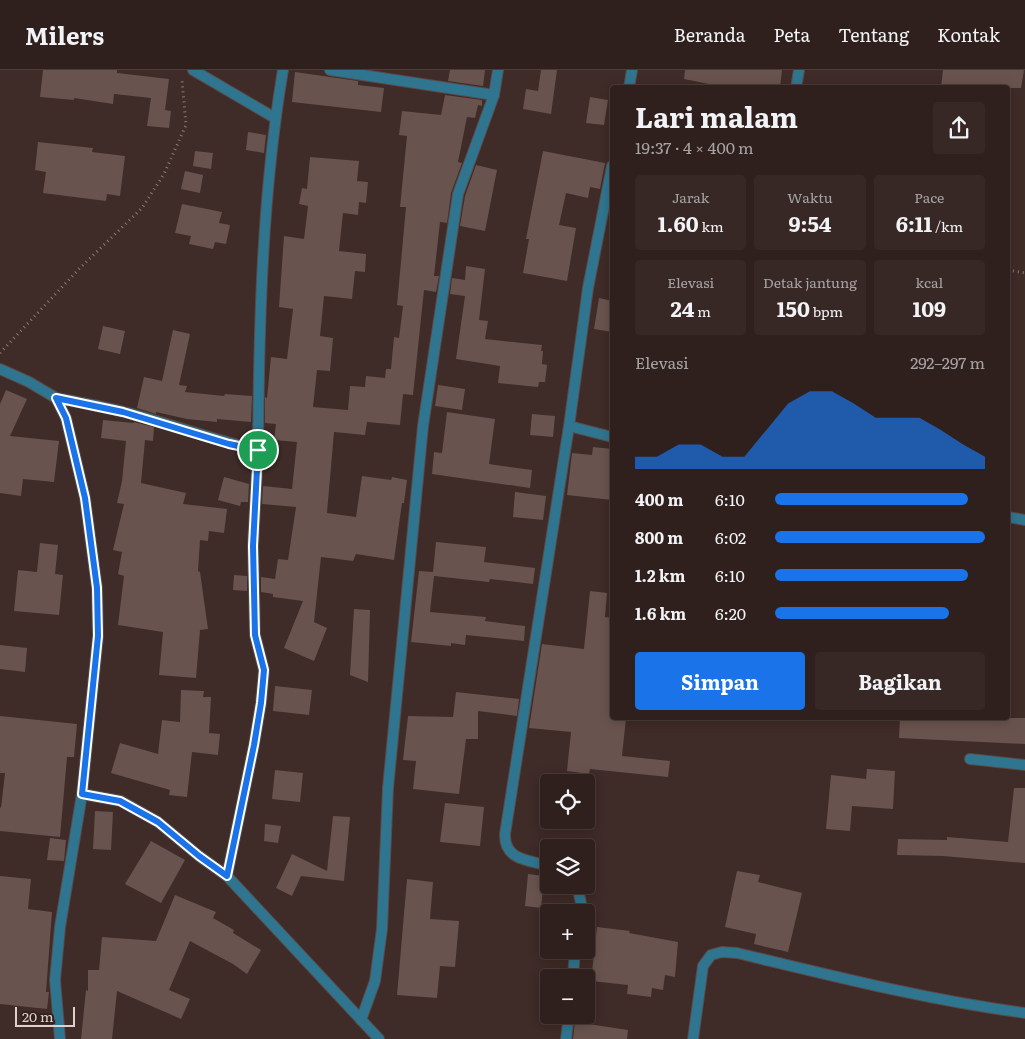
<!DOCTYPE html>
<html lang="id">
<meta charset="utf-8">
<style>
:root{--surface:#2f201d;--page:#372826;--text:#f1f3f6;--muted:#a7a3a4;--line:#4a3e3b;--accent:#1a73e8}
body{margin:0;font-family:Literata,serif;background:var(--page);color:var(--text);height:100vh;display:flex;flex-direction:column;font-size:19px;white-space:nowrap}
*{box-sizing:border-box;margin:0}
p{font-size:16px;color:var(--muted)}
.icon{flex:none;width:28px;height:28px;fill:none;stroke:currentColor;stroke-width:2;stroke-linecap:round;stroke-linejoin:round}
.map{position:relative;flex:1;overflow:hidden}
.sheet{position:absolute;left:610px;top:15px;width:400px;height:635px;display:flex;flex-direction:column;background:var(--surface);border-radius:5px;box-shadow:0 2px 12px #0003,0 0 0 1px var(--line)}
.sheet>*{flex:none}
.buttons{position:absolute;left:540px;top:704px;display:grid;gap:10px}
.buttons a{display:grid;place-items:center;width:55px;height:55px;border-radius:5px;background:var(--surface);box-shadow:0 2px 12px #0003,0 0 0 1px var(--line);font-size:25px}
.scale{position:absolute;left:15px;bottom:12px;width:60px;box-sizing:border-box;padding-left:5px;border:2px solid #ddd0cd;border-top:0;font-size:14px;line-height:18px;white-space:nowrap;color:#ddd0cd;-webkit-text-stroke:4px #34211d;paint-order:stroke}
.pin{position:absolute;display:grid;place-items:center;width:42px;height:42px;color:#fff;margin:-21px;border:2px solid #fff;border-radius:50%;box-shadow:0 1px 5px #0007}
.round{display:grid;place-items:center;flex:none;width:52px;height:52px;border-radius:5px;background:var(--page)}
.headline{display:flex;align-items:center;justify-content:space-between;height:85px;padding:0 25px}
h1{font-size:28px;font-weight:700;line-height:38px}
.stats{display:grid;grid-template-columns:repeat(3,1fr);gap:8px;height:85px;padding:5px 25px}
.stats div{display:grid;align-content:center;border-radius:5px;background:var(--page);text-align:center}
.stats b{font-size:21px;font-weight:700}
.stats small{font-size:14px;font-weight:400}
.stats p{font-size:14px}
.chart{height:140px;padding:10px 25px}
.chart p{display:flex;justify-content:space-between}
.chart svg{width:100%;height:90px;margin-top:5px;fill:var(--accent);opacity:.7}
.action{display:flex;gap:10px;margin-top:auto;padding:10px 25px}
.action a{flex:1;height:58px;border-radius:5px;background:var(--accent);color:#fff;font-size:20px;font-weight:700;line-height:58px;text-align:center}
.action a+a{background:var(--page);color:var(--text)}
ul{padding:0 25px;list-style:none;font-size:16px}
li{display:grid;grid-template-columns:80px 60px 1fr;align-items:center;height:38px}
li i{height:12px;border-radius:6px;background:var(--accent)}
header{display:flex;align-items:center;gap:30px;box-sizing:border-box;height:70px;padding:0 25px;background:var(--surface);border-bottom:1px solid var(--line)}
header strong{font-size:24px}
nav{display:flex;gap:28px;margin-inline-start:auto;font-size:18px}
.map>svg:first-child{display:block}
</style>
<header>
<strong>Milers</strong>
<nav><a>Beranda</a><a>Peta</a><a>Tentang</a><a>Kontak</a></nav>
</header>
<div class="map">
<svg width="1025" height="969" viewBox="0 0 1025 969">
<rect width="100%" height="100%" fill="#3f2b27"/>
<g fill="#69534e">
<path d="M43,0H117V3L169,9L165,40L171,41L169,58L147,56L151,28L114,24L113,34L74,28V30L40,27Z"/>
<path d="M450,0H485L483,16L448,11Z"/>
<path d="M541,0H557L551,44L523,39L526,19L538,21Z"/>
<path d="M685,0H782L780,18H729L684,9Z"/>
<path d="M943,0H1024L1021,18H941Z"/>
<path d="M295,2L358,11V15L384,18L381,42L292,32Z"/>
<path d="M445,25L482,30V36L478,35L475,48L467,47L458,92L462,93L451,123L447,153L440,152L434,206H439L436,222L424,220L413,325L403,324L400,355L367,352L365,365L334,362L327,443L356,447L362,406L391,410L392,407L407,410L404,433H402L394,490L356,484L353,491L321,487L314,552L327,558L314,591L284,578L303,531L273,527V524L261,522V507L275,509L278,489L288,490L296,437L262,434L263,416L292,419L297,372L274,370L276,354L265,353V327L267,328L271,287L287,289L293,239L279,237L284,166L304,169L308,136L299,134L302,118L307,119L310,87L359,91L357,111L368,112L366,133L359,132L358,145L343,143L339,181L366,184L365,202L355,201L352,229L324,226L320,266L333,268L330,301L317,300L313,337L348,340L350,316L365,317L366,306L385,308L386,299H391L394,267L399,268L403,236L397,235L406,137H400L407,66L399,65L402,41L441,45Z"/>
<path d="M590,27L608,30L604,55L586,53Z"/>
<path d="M248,62L266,65L264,83L246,80Z"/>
<path d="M38,72L93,78L92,82L125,86L120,126L107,124L106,131L43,123L46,102L35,100Z"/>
<path d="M195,81L213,83L211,99L193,96Z"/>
<path d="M543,81L605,93L600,119L590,117L588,128L566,123L559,155L576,158L567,211L523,203L529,169H526Z"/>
<path d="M476,95L497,100L485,161L460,156L465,126Z"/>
<path d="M185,101L203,105L200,123L181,119Z"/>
<path d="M182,134L222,142L219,153L230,155L226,174L215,172L213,179L189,174L191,166L175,163Z"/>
<path d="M466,196L485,199L479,250L488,251L485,269L542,275L541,281H543L542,294L547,295L545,312H539L538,317L498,313L500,296L456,289L465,226L450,224L452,208L465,210Z"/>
<path d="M599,228L612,231V262L594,259Z"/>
<path d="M103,256L125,261L120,284L98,279Z"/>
<path d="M173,260L190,264L179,315L187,316L185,322L224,326L225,324L252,326L251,352L217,349V352L187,349L156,342V344L137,338L144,307L162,311Z"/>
<path d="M438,315L465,319L462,340L435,336Z"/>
<path d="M6,320L27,329L10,366L59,371L54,412L23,409L21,426L0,423V334Z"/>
<path d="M447,342L495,349L489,394L532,400L530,418L432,404L434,382L442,383Z"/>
<path d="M532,344L555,346L553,367L530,365Z"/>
<path d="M103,350L134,353V352L154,357L153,371L145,370L141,413L186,423L183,434L227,439L224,463L209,461L208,471L200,470L198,501L200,502L208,559L200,560L196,608L159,605L163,562L118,555L124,506L118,504L122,482L113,480L124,434L117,433L122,411L126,371L101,368Z"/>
<path d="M593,377L612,379V430L567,425L572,383L592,385Z"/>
<path d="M224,407L249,414L248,432H241L240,436L218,430Z"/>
<path d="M515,422L546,426L543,450L513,447Z"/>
<path d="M436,472L486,477L484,492L535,498L533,514L490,509L489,512L434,506L430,542L486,547L485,551L525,556L524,571L466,565L465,575L451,573V576L411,572L419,501L433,502Z"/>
<path d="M40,473L58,475L55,504L63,505L59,545L14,541L18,500L37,502Z"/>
<path d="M234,505L247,506V521L233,520Z"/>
<path d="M590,521L607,523L605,547L612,548V648H626L622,686L670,691L668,707L590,699L589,704L567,701L571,662L529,658L542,574L584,579Z"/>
<path d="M354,539L370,540L368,612L350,605Z"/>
<path d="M0,575L27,578L25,602L0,599Z"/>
<path d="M275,616L312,620L309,645L273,641Z"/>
<path d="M181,620L204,621L203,627H211L209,663L220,664L218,685L192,682L187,727L169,725L170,720L111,703L120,673L158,684L162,650L180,652Z"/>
<path d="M456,622L519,629L517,646L478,641V669H466L459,724L413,719L416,691L403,690L408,646L453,647Z"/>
<path d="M0,646L77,654L74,687H67L60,767L0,761V737L1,738L5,703H0Z"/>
<path d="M900,648H1025V674L899,668Z"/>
<path d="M867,699L895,701L893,739L852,736L850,761L826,759L831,705L866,709Z"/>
<path d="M275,700L303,703L300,732L272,729Z"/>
<path d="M1014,718H1025V793L943,786L897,785L898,769L947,770V767L1008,772Z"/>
<path d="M445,733L484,737L480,776L440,772Z"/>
<path d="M95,741L113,742L111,780L93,779Z"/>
<path d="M333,746L350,747L344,811L301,806L292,826L276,818L292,784L327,801Z"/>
<path d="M265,754L281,756L278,773L264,771Z"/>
<path d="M50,768L66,770L64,791L47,790Z"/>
<path d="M151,771L185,790L161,833L125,814Z"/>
<path d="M737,801L760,805L758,812L802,823L788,882L754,874L756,864L725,857Z"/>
<path d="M528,804L544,806L541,838L525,836Z"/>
<path d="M0,806L31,809L28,839L52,842L46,922H49L47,939L0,934Z"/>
<path d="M407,809L433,812L430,849L459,851L455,897L440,896L437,928L397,925Z"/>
<path d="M175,825L216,842L213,848L234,860L233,863L261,880L247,904L233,894L190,871L169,920L190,929L181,949L117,921L112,969H81L86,920L88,921V900H99L102,867L156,871Z"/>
<path d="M597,857L630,861L629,863L678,872L675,907L665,905L663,920L652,918L651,927L627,924L628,915L591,911Z"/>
<path d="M575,952L628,960L627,969H573Z"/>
</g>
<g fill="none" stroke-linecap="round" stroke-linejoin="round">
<defs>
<g id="minor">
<path d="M330,0L494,25"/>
<path d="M629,18L632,0"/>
<path d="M796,18L799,0"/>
<path d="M612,96L588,218L569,356L612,367"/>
<path d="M56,328C78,332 101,336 124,342C169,353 212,370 258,380C259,253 262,125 283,0"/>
<path d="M1008,447L1025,450"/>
<path d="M970,689L1025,695"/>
<path d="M549,796C528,790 504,790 505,764L569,356"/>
<path d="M227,806L254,675L261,633L264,600L255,565L253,476L258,380"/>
<path d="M577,815L581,833L580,842"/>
<path d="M573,908L575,880"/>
<path d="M361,950L375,911L382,859L388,718L423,356L458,124L494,25L498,0"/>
<path d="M566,969L569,945"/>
<path d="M693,969L703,896L711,885L722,882L737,883C833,906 927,930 1025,943"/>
</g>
<g id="tertiary">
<path d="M193,0L275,48"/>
<path d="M0,299L29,312L56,328L66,348L85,428L97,518L98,566L82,724L60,857L55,910L60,969"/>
<path d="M82,724L121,731L158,752L199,786L227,806L379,969"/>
</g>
</defs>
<use href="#minor" stroke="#5b4945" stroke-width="12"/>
<use href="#tertiary" stroke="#5b4945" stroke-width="12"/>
<g stroke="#8a7976" stroke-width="3" stroke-dasharray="1 4" stroke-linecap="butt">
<path d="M1008,200L1025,203"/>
<path d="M0,283L79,199L142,138L164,104L186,55L182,10"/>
</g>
<use href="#minor" stroke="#30758f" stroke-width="10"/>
<use href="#tertiary" stroke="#30758f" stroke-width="10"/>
</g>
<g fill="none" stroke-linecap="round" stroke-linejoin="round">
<defs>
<path id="route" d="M56,328L123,342L229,374L258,380L253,476L255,565L264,600L261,633L254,675L227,806L199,786L158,752L120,731L82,724L98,566L97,518L85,428L66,348Z"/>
</defs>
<use href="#route" stroke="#fff" stroke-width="10"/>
<use href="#route" stroke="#1a73e8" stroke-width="6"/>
</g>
</svg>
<div class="buttons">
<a><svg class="icon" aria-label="locate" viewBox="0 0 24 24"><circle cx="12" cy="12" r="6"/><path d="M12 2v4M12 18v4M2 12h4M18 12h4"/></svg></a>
<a><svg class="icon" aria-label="layers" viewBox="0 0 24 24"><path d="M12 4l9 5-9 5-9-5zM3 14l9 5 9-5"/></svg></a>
<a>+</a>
<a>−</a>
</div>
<div class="scale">20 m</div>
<div class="pin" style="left:258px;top:380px;background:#1e9e55"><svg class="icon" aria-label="arrive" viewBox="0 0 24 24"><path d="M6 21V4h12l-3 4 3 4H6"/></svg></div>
<section class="sheet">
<div class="headline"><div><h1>Lari malam</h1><p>19:37 · 4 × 400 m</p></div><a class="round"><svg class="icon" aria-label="share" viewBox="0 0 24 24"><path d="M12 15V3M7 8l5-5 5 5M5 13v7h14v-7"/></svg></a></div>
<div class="stats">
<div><p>Jarak</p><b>1.60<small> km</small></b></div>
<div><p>Waktu</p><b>9:54</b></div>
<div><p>Pace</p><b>6:11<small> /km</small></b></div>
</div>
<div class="stats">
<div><p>Elevasi</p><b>24<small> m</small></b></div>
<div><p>Detak jantung</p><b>150<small> bpm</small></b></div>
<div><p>kcal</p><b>109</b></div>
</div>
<div class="chart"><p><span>Elevasi</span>292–297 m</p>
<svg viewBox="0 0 160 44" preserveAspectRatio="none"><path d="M0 44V38L10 38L20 32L30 32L40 38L50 38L60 25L70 12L80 6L90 6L100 12L110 19L120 19L130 19L140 25L150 32L160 38V44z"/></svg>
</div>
<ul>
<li><b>400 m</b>6:10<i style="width:92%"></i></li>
<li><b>800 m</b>6:02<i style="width:100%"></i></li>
<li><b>1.2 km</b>6:10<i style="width:92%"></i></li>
<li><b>1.6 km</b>6:20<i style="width:83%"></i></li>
</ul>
<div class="action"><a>Simpan</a><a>Bagikan</a></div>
</section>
</div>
